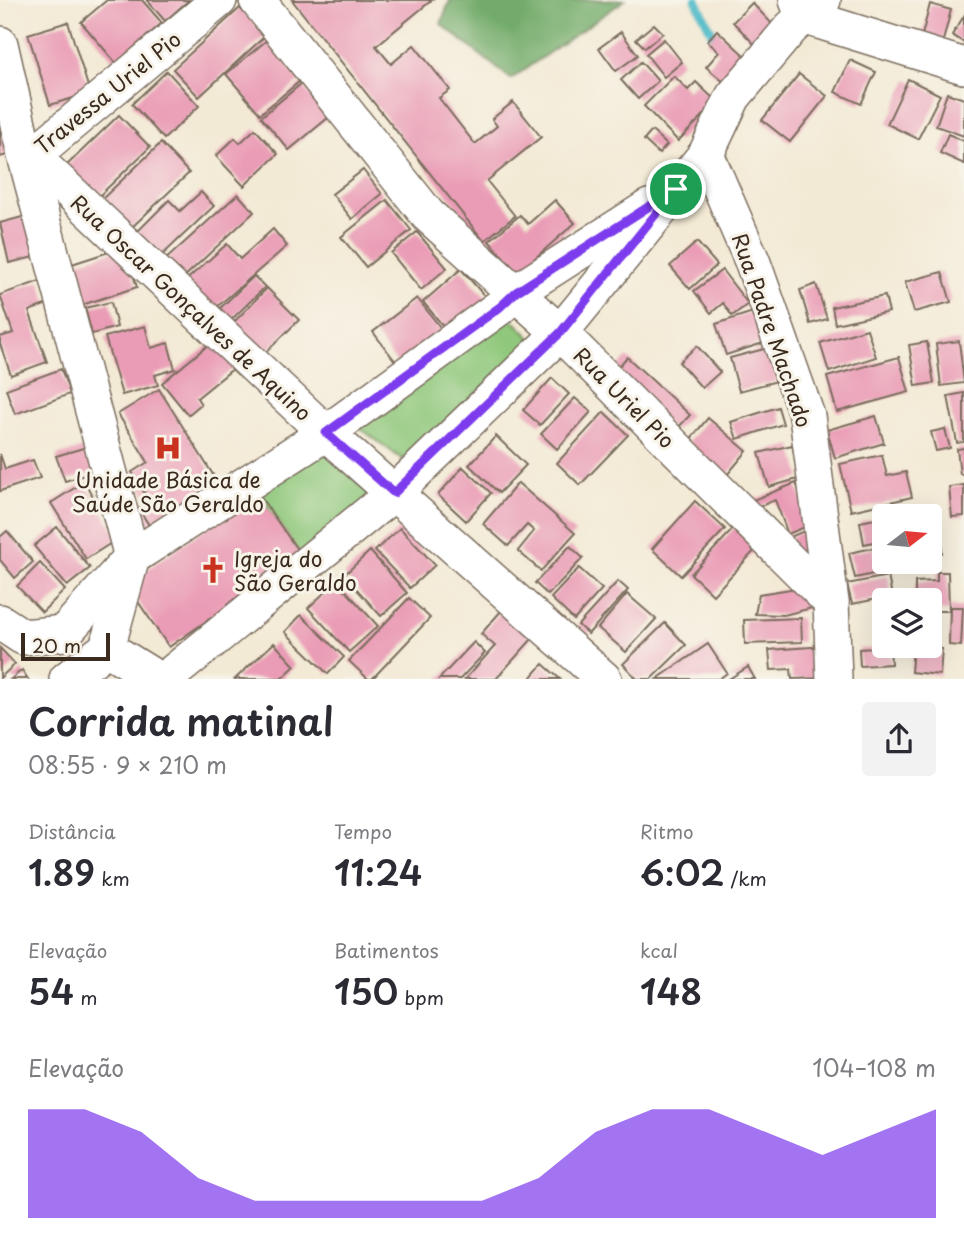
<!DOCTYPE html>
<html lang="pt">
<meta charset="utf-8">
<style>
:root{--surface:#fff;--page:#f2f2f3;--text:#2b2b33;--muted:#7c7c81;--accent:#7c3aed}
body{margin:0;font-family:"Playpen Sans",sans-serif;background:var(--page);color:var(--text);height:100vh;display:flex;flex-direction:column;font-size:26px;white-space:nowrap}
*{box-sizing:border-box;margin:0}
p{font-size:23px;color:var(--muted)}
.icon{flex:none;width:38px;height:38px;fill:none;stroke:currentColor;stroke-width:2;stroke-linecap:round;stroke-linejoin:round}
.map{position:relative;height:679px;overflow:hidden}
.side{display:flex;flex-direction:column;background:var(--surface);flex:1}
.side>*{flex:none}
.needle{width:46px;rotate:74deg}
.tools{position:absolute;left:872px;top:504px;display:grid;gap:14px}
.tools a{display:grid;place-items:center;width:70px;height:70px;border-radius:7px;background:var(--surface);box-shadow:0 7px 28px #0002;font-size:35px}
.scale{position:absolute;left:21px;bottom:18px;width:89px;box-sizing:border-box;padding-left:7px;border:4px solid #3b2a1e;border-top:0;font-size:19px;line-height:24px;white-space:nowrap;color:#3b2a1e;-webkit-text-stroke:5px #f7f3e8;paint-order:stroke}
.pin{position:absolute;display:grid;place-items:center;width:60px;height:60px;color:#fff;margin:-30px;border:4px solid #fff;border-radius:50%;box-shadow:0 2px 7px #0007}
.round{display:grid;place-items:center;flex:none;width:74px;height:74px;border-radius:7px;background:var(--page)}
.head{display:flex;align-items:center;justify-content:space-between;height:119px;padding:0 28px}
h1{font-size:38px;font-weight:600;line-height:52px}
.stats{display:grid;grid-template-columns:repeat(3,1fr);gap:10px;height:119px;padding:7px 28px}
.stats div{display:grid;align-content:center}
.stats b{font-size:35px;font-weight:600}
.stats small{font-size:19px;font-weight:400}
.stats p{font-size:19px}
.chart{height:196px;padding:14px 28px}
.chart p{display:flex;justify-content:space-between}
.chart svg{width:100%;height:126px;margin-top:7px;fill:var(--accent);opacity:.7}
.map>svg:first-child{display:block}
</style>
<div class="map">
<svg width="964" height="679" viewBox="0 0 964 679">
<rect width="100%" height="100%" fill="#f7f3e8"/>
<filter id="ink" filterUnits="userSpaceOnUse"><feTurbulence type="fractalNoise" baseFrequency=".0143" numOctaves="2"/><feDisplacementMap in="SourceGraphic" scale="14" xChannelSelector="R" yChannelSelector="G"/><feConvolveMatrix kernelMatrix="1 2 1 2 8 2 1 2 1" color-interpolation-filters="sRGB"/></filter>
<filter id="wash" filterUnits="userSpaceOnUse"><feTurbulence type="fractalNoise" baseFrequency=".00686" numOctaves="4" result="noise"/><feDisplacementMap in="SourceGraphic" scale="28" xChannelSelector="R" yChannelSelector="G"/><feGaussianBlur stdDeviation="1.57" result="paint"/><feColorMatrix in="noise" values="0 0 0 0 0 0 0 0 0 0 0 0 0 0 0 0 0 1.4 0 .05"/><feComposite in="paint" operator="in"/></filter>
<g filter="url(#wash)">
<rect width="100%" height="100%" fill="#f3ead5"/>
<g fill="#8fc87b" stroke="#65794c" stroke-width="2">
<path d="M509,316L534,341L403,460L360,428Z"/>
<path d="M326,452L371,496L301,555L257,492Z"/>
</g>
<path fill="#73ac6b" stroke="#576b44" stroke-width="2" d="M450,0H625L511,79L441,24Z"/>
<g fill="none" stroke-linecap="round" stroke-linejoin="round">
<path stroke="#4ebbc8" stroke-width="9" d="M696,0L718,45"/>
</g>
<g id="blocks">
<g fill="#ea9cb6">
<path d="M107,0H142L162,23L116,63L81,22Z"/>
<path d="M147,0H189L165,21Z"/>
<path d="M292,0H432L376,46L391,64L414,45L450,90L439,98L475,144L497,126L492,119L513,102L541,137L487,181L515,216L484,241Z"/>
<path d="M752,3L778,30L759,49L733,22Z"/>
<path d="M930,4L951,10L943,41L922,35Z"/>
<path d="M240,8L265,36L199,97L173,69Z"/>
<path d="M964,16V43L952,35Z"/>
<path d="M68,22L90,93L50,105L28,34Z"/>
<path d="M654,24L663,33L645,48L636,39Z"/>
<path d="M717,30L747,58L725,83L706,67L719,52L707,41Z"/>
<path d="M621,32L638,55L616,71L599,48Z"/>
<path d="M664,39L682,62L664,77L646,54Z"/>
<path d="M267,40L300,81L260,114L226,74Z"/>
<path d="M850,60L876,72L861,104L835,92Z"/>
<path d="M641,62L658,81L638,99L621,80Z"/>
<path d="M167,71L199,106L164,139L132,104Z"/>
<path d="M799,74L827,96L790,142L762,120Z"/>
<path d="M674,76L688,90L696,82L717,102L678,141L644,106Z"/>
<path d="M908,79L940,95L918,139L887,124Z"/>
<path d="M301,84L329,117L289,150L261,117Z"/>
<path d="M947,93L964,99V136L936,126Z"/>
<path d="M0,114L11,154L0,157Z"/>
<path d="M119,115L150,147L97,198L66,166Z"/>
<path d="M255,129L278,154L244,186L216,156L235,138L240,143Z"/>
<path d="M652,131L667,145L659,154L644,140Z"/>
<path d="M948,134L964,141V164L940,153Z"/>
<path d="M161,143L189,173L129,230L101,200Z"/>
<path d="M363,170L382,194L352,219L332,194Z"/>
<path d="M201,192L214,206L158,259L135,234L169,200L180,211Z"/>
<path d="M238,194L254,212L181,280L164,261Z"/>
<path d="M387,200L411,230L366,267L341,237Z"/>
<path d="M555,200L575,223L518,273L489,241L520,215L528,224Z"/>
<path d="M26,216L38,256L9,263L0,223Z"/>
<path d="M273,229L287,246L211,312L185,281L227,244L240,259Z"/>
<path d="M417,232L447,268L421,290L391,253Z"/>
<path d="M697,242L717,265L690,289L670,266Z"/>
<path d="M124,247L137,287L79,306L66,266Z"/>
<path d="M461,269L488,300L449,333L423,302Z"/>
<path d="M722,270L748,304L732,316L723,303L711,313L694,291Z"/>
<path d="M942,272L951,302L914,312L905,282Z"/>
<path d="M254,276L265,287L226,325L215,313Z"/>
<path d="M40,281L48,304L29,311L47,362L11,375L0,344V337L13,333L0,295Z"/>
<path d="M816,284L827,319L810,324L800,290Z"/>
<path d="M267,288L299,320L260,358L229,327Z"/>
<path d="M885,296L889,312L835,324L832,307Z"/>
<path d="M417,298L444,332L399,366L373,332Z"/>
<path d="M111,302L117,327L92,334L85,308Z"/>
<path d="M753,312L763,343L726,355L716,324Z"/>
<path d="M145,326L151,348L168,343L175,369L155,375L158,385L122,395L105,337Z"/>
<path d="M867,329L876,357L829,372L820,343Z"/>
<path d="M218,337L240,363L197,398L201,404L188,415L162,383Z"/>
<path d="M959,341L964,383L941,386L936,344Z"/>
<path d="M927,342L934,383L916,386L909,345Z"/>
<path d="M697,346L720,372L702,388L679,362Z"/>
<path d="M768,348L777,381L739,391L730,358Z"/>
<path d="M627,357L690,415L675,431L613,373Z"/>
<path d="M899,357L909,392L837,412L827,377Z"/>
<path d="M61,369L70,394L15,414L6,389Z"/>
<path d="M552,378L569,394L540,425L523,410Z"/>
<path d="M159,389L222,489L155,535L139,509L150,502L132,472L148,462L118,414Z"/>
<path d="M964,393V442L957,443L948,396Z"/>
<path d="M575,398L591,412L557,449L541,434Z"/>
<path d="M778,407L783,424L737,439L731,422Z"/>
<path d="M604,412L628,435L580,485L557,463Z"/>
<path d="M876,416L884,443L835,458L827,430Z"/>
<path d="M708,418L747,451L722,481L688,442Z"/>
<path d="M945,429L950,448L936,451L931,432Z"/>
<path d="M496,436L526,465L499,493L469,465Z"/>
<path d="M792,445L801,478L769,487L759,453Z"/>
<path d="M90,446L98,471L65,481L56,456Z"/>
<path d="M964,448V474H960L957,449Z"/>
<path d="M0,454L5,469L33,460L40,478L0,491Z"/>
<path d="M882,455L887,476L906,472L912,497L851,511L840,464Z"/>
<path d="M463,467L491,493L466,521L438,495Z"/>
<path d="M84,482L119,538L86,559L51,503Z"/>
<path d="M518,483L575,533L541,571L518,551L534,531L527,525L508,546L483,524Z"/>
<path d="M796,483L812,524L788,534L775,500L756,508L753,500Z"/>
<path d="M964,485V516L952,517L949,487Z"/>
<path d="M257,492L301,555L169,647L126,584Z"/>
<path d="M695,501L725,529L681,576L652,549Z"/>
<path d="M884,517V540L864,544L860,522Z"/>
<path d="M57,527L90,568L67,586L34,546Z"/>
<path d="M735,527L757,548L713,595L691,574Z"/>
<path d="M400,528L435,565L410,588L375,551Z"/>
<path d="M942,528V553H929V529Z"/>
<path d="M809,529L821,558L802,566L790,537Z"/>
<path d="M7,531L33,562L15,578L0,560V537Z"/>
<path d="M570,546L583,558L548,595L535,583Z"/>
<path d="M873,548L878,573L855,578L849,553Z"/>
<path d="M370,551L407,593L381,616L344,575Z"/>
<path d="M40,563L65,590L42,612L17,586Z"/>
<path d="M579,568L602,589L574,620L551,598Z"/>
<path d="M937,572H948L949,611H929V600H915V582L937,581Z"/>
<path d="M888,576L892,596L852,604L847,584Z"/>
<path d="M337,581L378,626L349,652L308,608Z"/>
<path d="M618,581L628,590L588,634L578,625Z"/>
<path d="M803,587L820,606L784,615L755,614L759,594Z"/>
<path d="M627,594L656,619L626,652L598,628Z"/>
<path d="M409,598L430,618L372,679H368L349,661Z"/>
<path d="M950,607H963L961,646L949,645Z"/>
<path d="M501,611L532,639L496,679H465L495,646L481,634Z"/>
<path d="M301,615L344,657L328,674L285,632Z"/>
<path d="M801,618L802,642L745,644L744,620Z"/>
<path d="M665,623L686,645L651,679H637L623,664Z"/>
<path d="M474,642L485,653L460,679H439Z"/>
<path d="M274,643L295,666L281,679H235Z"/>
<path d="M708,644L727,673L719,679H657Z"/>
<path d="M825,646L827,678L792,679L791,669L771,670L769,650Z"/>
<path d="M890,647L891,664L860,666L859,649Z"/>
<path d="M913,647L942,649L940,675L911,672Z"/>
<path d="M0,648L15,664L0,678Z"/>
<path d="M543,664L560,679H530Z"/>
<path d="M748,667L755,679H729Z"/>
<path d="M22,670L28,679H11Z"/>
</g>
</g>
</g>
<g filter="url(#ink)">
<use href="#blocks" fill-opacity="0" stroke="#7b6d5e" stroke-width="2"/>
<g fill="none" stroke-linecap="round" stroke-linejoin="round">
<defs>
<g id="minor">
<path d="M257,0L428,215L560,333L831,602"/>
<path d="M797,0L803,16L964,66"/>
<path d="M0,44L25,155L132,557L107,648L157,679"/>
<path d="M706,154L753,263L807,416L831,602L834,679"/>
<path d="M25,155L32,156L219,0"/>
<path d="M32,156L326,433L604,679"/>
<path d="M0,622L23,637L64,633L132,557L326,433L500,307L516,292L649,207"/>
<path d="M67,679L107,648"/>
<path d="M165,679L394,493L560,333L706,154L733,97L791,28L823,0"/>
</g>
</defs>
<use href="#minor" stroke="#7b6d5e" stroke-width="38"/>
<use href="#minor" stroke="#fff" stroke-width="35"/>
</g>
</g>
<g fill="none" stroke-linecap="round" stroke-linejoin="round" filter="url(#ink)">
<defs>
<path id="route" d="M676,189L560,333L394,493L326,433L500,307L516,292Z"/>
</defs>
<use href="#route" stroke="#fff" stroke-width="14"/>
<use href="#route" stroke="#7c3aed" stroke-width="9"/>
</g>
<defs>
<symbol id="hospital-bare" viewBox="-9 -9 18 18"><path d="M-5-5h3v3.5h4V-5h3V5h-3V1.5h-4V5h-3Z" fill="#c8321e" stroke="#f7f3e8" stroke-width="2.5" paint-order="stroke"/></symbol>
<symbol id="church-bare" viewBox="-9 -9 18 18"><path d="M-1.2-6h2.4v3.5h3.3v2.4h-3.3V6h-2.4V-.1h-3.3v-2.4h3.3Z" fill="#c8321e" stroke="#f7f3e8" stroke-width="2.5" paint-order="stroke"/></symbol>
</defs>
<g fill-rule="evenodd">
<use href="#hospital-bare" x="149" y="429" width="38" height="38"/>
<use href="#church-bare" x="194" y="551" width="38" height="38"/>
</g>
<g text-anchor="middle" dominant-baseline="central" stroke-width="6" stroke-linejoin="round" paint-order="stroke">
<g font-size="21" fill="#3b2a1e" stroke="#f7f3e8">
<text transform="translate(107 92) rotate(-39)">Travessa Uriel Pio</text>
<text transform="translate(192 307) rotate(43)">Rua Oscar Gonçalves de Aquino</text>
<text transform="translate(773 330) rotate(71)">Rua Padre Machado</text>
<text transform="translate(625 397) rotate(45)">Rua Uriel Pio</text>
</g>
<g font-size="21" fill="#3b2a1e" stroke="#f7f3e8">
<text x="168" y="479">Unidade Básica de<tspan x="168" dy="24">Saúde São Geraldo</tspan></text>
<text x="234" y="558" text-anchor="start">Igreja do<tspan x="234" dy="24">São Geraldo</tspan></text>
</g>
</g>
</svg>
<div class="tools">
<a><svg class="needle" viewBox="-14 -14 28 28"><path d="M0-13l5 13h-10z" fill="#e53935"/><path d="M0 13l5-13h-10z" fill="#7c7c81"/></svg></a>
<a><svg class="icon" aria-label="layers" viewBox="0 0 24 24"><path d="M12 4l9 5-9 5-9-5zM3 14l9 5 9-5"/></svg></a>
</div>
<div class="scale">20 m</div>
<div class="pin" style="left:676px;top:189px;background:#1e9e55"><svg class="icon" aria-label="arrive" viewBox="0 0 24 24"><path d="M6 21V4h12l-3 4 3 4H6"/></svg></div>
</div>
<section class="side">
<div class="head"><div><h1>Corrida matinal</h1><p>08:55 · 9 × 210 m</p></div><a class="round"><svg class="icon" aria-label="share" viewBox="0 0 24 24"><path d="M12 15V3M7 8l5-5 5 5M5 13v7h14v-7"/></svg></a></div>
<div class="stats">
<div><p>Distância</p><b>1.89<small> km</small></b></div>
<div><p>Tempo</p><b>11:24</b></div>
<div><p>Ritmo</p><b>6:02<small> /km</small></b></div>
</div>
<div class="stats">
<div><p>Elevação</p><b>54<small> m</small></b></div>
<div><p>Batimentos</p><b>150<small> bpm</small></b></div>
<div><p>kcal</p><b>148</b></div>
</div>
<div class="chart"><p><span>Elevação</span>104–108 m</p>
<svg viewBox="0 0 160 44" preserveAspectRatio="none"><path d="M0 44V6L10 6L20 14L30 30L40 38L50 38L60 38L70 38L80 38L90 30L100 14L110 6L120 6L130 14L140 22L150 14L160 6V44z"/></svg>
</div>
</section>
